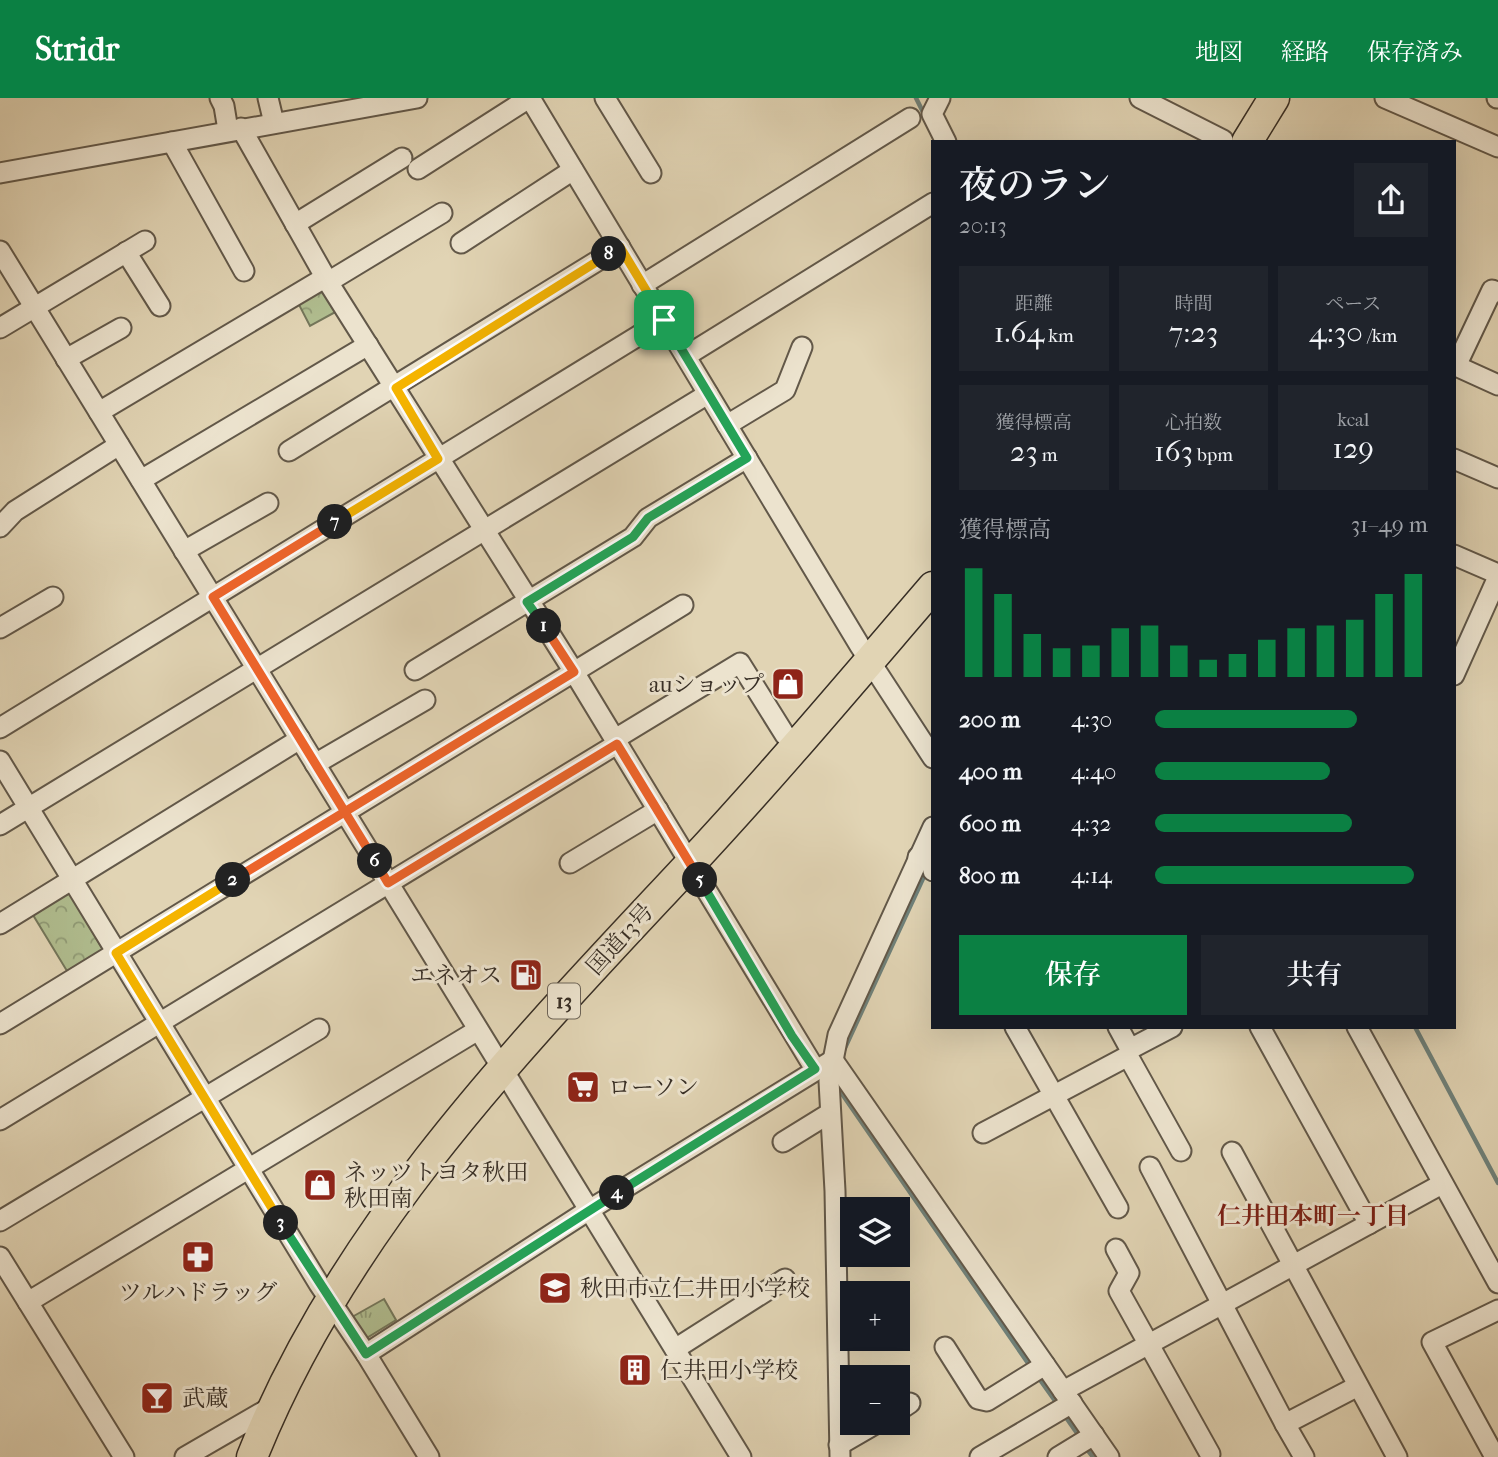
<!DOCTYPE html>
<html lang="ja">
<meta charset="utf-8">
<style>
:root{--surface:#171b24;--page:#20242c;--text:#f1f3f6;--muted:#9ea1a6;--accent:#0b8043}
body{margin:0;font-family:"IM FELL French Canon","Noto Serif JP",serif;background:var(--page);color:var(--text);height:100vh;display:flex;flex-direction:column;font-size:26px;white-space:nowrap}
*{box-sizing:border-box;margin:0}
p{font-size:23px;color:var(--muted)}
.icon{flex:none;width:38px;height:38px;fill:none;stroke:currentColor;stroke-width:2;stroke-linecap:round;stroke-linejoin:round}
.map{position:relative;flex:1;overflow:hidden}
.panel{position:absolute;left:931px;top:42px;width:525px;height:889px;display:flex;flex-direction:column;background:var(--surface);border-radius:0px;box-shadow:0 7px 28px #0002}
.panel>*{flex:none}
.fabs{position:absolute;left:840px;top:1099px;display:grid;gap:14px}
.fabs a{display:grid;place-items:center;width:70px;height:70px;border-radius:0px;background:var(--surface);box-shadow:0 7px 28px #0002;font-size:35px}
.pin{position:absolute;display:grid;place-items:center;width:60px;height:60px;color:#fff;margin:-30px;border-radius:14px;box-shadow:0 4px 10px #0006}
.km{position:absolute;width:35px;height:35px;margin:-18px;border-radius:50%;background:#222;color:#fff;font-size:19px;line-height:35px;text-align:center}
.round{display:grid;place-items:center;flex:none;width:74px;height:74px;border-radius:0px;background:var(--page)}
.headline{display:flex;align-items:center;justify-content:space-between;height:119px;padding:0 28px}
h1{font-size:38px;font-weight:600;line-height:52px}
.stats{display:grid;grid-template-columns:repeat(3,1fr);gap:10px;height:119px;padding:7px 28px}
.stats div{display:grid;align-content:center;border-radius:0px;background:var(--page);text-align:center}
.stats b{font-size:30px;font-weight:600}
.stats small{font-size:19px;font-weight:400}
.stats p{font-size:19px}
.chart{height:196px;padding:14px 28px}
.chart p{display:flex;justify-content:space-between}
.chart svg{width:100%;height:126px;margin-top:7px;stroke:var(--accent);stroke-width:6}
.action{display:flex;gap:14px;margin-top:auto;padding:14px 28px}
.action a{flex:1;height:80px;border-radius:0px;background:var(--accent);color:#fff;font-size:28px;font-weight:600;line-height:80px;text-align:center}
.action a+a{background:var(--page);color:var(--text)}
ul{padding:0 28px;list-style:none;font-size:23px}
li{display:grid;grid-template-columns:112px 84px 1fr;align-items:center;height:52px}
li i{height:18px;border-radius:9px;background:var(--accent)}
header{display:flex;align-items:center;gap:42px;box-sizing:border-box;height:98px;padding:0 35px;background:var(--accent);color:#fff}
header strong{font-size:33px}
nav{display:flex;gap:38px;margin-inline-start:auto;font-size:24px}
.map>svg:first-child{display:block}
</style>
<header>
<strong>Stridr</strong>
<nav><a>地図</a><a>経路</a><a>保存済み</a></nav>
</header>
<div class="map">
<svg width="1498" height="1359" viewBox="0 0 1498 1359">
<defs>
<pattern id="grass-tufts" width="24" height="20" patternUnits="userSpaceOnUse" patternTransform="scale(1.75)"><rect width="24" height="20" fill="#b0bd8f"/><path d="M3 7l-1-3M5 7V3M7 7l1-3M15 17l-1-3M17 17v-4M19 17l1-3" fill="none" stroke="#909a75"/></pattern>
<pattern id="park-crowns" width="20" height="18" patternUnits="userSpaceOnUse" patternTransform="scale(1.75)"><rect width="20" height="18" fill="#b0bd8f"/><path d="M2 6a3 3 0 1 1 6 0M12 15a3 3 0 1 1 6 0" fill="none" stroke="#909a75"/></pattern>
</defs>
<rect width="100%" height="100%" fill="#e1d4b4"/>
<filter id="stains"><feTurbulence type="fractalNoise" baseFrequency=".00286" numOctaves="4"/><feColorMatrix values="0 0 0 0 .2 0 0 0 0 .09 0 0 0 0 .02 0 0 0 .5 -.17"/></filter>
<radialGradient id="worn" r=".72"><stop offset=".6" stop-color="#630" stop-opacity="0"/><stop offset="1" stop-color="#630" stop-opacity=".3"/></radialGradient>
<path fill="url(#grass-tufts)" stroke="#74765a" stroke-width="2" d="M384,1201L396,1222L365,1241L352,1219Z"/>
<g fill="url(#park-crowns)" stroke="#74765a" stroke-width="2">
<path d="M317,189L328,193L339,212L310,228L296,201Z"/>
<path d="M67,790L103,852L67,873L30,812Z"/>
</g>
<g fill="none" stroke-linecap="round" stroke-linejoin="round">
<g stroke="#6f817a" stroke-width="4.5">
<path d="M916,0L925,18"/>
<path d="M1415,929L1498,1085"/>
<path d="M844,952L926,774"/>
<path d="M840,993L1030,1268"/>
<path d="M1038,1279L1058,1307"/>
<path d="M1065,1318L1079,1338"/>
<path d="M1086,1350L1093,1359"/>
</g>
<defs>
<g id="minor">
<path d="M220,0L224,8L228,32"/>
<path d="M268,0L274,25"/>
<path d="M530,0L860,548L933,660"/>
<path d="M605,0L651,75"/>
<path d="M940,0L932,16L946,44"/>
<path d="M1140,0L1223,42"/>
<path d="M1385,0L1498,49"/>
<path d="M1497,0H1498"/>
<path d="M241,30L328,184L574,574L815,971"/>
<path d="M172,44L244,173"/>
<path d="M418,71L529,0"/>
<path d="M0,75L417,0"/>
<path d="M295,126L402,60"/>
<path d="M461,145L573,72"/>
<path d="M0,153L741,1359"/>
<path d="M126,154L160,208"/>
<path d="M328,184L442,115"/>
<path d="M642,187L910,20"/>
<path d="M0,230L145,143"/>
<path d="M686,258L933,105"/>
<path d="M66,261L121,230"/>
<path d="M1454,267L1498,287"/>
<path d="M1456,268L1492,192L1498,194"/>
<path d="M99,314L326,179"/>
<path d="M727,327L785,292L802,249"/>
<path d="M289,353L620,149"/>
<path d="M1454,361L1498,380"/>
<path d="M141,382L368,247"/>
<path d="M0,429L15,413L119,347"/>
<path d="M184,453L268,405"/>
<path d="M1454,457L1498,476"/>
<path d="M0,530L53,499"/>
<path d="M415,572L633,439L648,420L747,360"/>
<path d="M1454,577L1498,479"/>
<path d="M0,630L664,222"/>
<path d="M615,641L740,565L785,637L796,647"/>
<path d="M0,663L319,1186L366,1256L429,1359"/>
<path d="M315,666L425,602"/>
<path d="M0,727L708,296"/>
<path d="M918,759L932,765L933,773"/>
<path d="M570,765L658,712"/>
<path d="M0,826L300,641"/>
<path d="M0,926L683,507"/>
<path d="M1015,929L1118,1110"/>
<path d="M1118,929L1130,951"/>
<path d="M1260,929L1369,1126"/>
<path d="M1357,929L1498,1185"/>
<path d="M1128,958L1181,1053"/>
<path d="M0,1022L617,646"/>
<path d="M983,1035L1128,958L1130,951L1172,929"/>
<path d="M783,1044L830,1015"/>
<path d="M1232,1054L1397,1359"/>
<path d="M1150,1069L1285,1326L1358,1288"/>
<path d="M0,1123L319,931"/>
<path d="M1116,1151L1129,1175L1119,1193L1210,1356"/>
<path d="M0,1159L124,1359"/>
<path d="M28,1204L478,932"/>
<path d="M945,1249L978,1301L987,1303L1045,1267"/>
<path d="M675,1251L785,1181"/>
<path d="M366,1256L589,1112L833,962L1109,1359"/>
<path d="M1063,1293L1442,1086"/>
<path d="M898,1313L910,1305"/>
<path d="M1285,1326L1304,1359"/>
<path d="M839,1347L877,1325"/>
<path d="M185,1359L273,1308"/>
<path d="M840,1359L835,1093L829,983L838,937L933,729"/>
<path d="M980,1359L1072,1305"/>
<path d="M1058,1359L1094,1337"/>
<path d="M1495,1359L1432,1244L1498,1212"/>
</g>
<g id="highway">
<path d="M1247,44L1274,0"/>
<path d="M252,1359C345,1126 522,946 690,766C774,676 853,582 933,489"/>
</g>
</defs>
<use href="#minor" stroke="#625849" stroke-width="23"/>
<use href="#highway" stroke="#372e25" stroke-width="33"/>
<use href="#minor" stroke="#ece3ce" stroke-width="19"/>
<use href="#highway" stroke="#e1d4b4" stroke-width="30"/>
</g>
<g fill="none" stroke-linecap="round" stroke-linejoin="round">
<defs>
<path id="split-1" d="M544,528L527,504L633,439L648,420L747,360L664,222"/>
<path id="split-2" d="M233,782L574,574L544,528"/>
<path id="split-3" d="M233,782L116,855L281,1125"/>
<path id="split-4" d="M281,1125L366,1256L617,1095"/>
<path id="split-5" d="M617,1095L815,971L792,938L700,782"/>
<path id="split-6" d="M375,763L388,785L617,646L700,782"/>
<path id="split-7" d="M335,424L213,499L375,763"/>
<path id="split-8" d="M335,424L438,361L396,290L609,156"/>
<path id="split-9" d="M609,156L620,149L664,222"/>
</defs>
<use href="#split-1" stroke="#fff" stroke-width="14"/>
<use href="#split-2" stroke="#fff" stroke-width="14"/>
<use href="#split-3" stroke="#fff" stroke-width="14"/>
<use href="#split-4" stroke="#fff" stroke-width="14"/>
<use href="#split-5" stroke="#fff" stroke-width="14"/>
<use href="#split-6" stroke="#fff" stroke-width="14"/>
<use href="#split-7" stroke="#fff" stroke-width="14"/>
<use href="#split-8" stroke="#fff" stroke-width="14"/>
<use href="#split-9" stroke="#fff" stroke-width="14"/>
<use href="#split-1" stroke="#22a559" stroke-width="9"/>
<use href="#split-2" stroke="#f0652b" stroke-width="9"/>
<use href="#split-3" stroke="#f5b400" stroke-width="9"/>
<use href="#split-4" stroke="#22a559" stroke-width="9"/>
<use href="#split-5" stroke="#22a559" stroke-width="9"/>
<use href="#split-6" stroke="#f0652b" stroke-width="9"/>
<use href="#split-7" stroke="#f0652b" stroke-width="9"/>
<use href="#split-8" stroke="#f5b400" stroke-width="9"/>
<use href="#split-9" stroke="#f5b400" stroke-width="9"/>
</g>
<defs>
<symbol id="shop-square" viewBox="-11 -11 22 22"><rect x="-9" y="-9" width="18" height="18" rx="4" fill="#8f2418" stroke="#ece3ce"/><path d="M-5-2.5h2.3a2.7 3.5 0 0 1 5.4 0H5L5.5 6h-11ZM-1.5-2.5h3a1.5 2.3 0 0 0-3 0Z" fill="#fff"/></symbol>
<symbol id="fuel-square" viewBox="-11 -11 22 22"><rect x="-9" y="-9" width="18" height="18" rx="4" fill="#8f2418" stroke="#ece3ce"/><path d="M-5.5-6h7V0h2V4h1.3V-2.5L3-4.5l.8-.8L6-3V5H2.5V1h-1V6h-7ZM-4.2-4.7v3.2H.2V-4.7Z" fill="#fff"/></symbol>
<symbol id="supermarket-square" viewBox="-11 -11 22 22"><rect x="-9" y="-9" width="18" height="18" rx="4" fill="#8f2418" stroke="#ece3ce"/><path d="M-6-5.5h2.5l.6 2H6L4.5 2H-2.5L-4.4-4H-6ZM-1.5 3.2a1.3 1.3 0 1 0 .1 0ZM3 3.2a1.3 1.3 0 1 0 .1 0Z" fill="#fff"/></symbol>
<symbol id="pharmacy-square" viewBox="-11 -11 22 22"><rect x="-9" y="-9" width="18" height="18" rx="4" fill="#8f2418" stroke="#ece3ce"/><path d="M-2-6h4v4h4v4h-4v4h-4v-4h-4v-4h4Z" fill="#fff"/></symbol>
<symbol id="school-square" viewBox="-11 -11 22 22"><rect x="-9" y="-9" width="18" height="18" rx="4" fill="#8f2418" stroke="#ece3ce"/><path d="M0-5L7-2L0 1L-7-2ZM-4 1L0 2.5L4 1V4Q0 6-4 4Z" fill="#fff"/></symbol>
<symbol id="building-square" viewBox="-11 -11 22 22"><rect x="-9" y="-9" width="18" height="18" rx="4" fill="#8f2418" stroke="#ece3ce"/><path d="M-4-6H4V6H1V3H-1V6H-4ZM-2.5-4.3h1.7v1.8h-1.7ZM.8-4.3h1.7v1.8H.8ZM-2.5-1h1.7V.8h-1.7ZM.8-1h1.7V.8H.8Z" fill="#fff"/></symbol>
<symbol id="bar-square" viewBox="-11 -11 22 22"><rect x="-9" y="-9" width="18" height="18" rx="4" fill="#8f2418" stroke="#ece3ce"/><path d="M-6-5H6L.8 .8V4.5H3.5V6h-7V4.5H-.8V.8Z" fill="#fff"/></symbol>
</defs>
<g fill-rule="evenodd">
<use href="#shop-square" x="769" y="567" width="38" height="38"/>
<use href="#fuel-square" x="507" y="858" width="38" height="38"/>
<use href="#supermarket-square" x="564" y="970" width="38" height="38"/>
<use href="#shop-square" x="301" y="1068" width="38" height="38"/>
<use href="#pharmacy-square" x="179" y="1140" width="38" height="38"/>
<use href="#school-square" x="536" y="1171" width="38" height="38"/>
<use href="#building-square" x="616" y="1253" width="38" height="38"/>
<use href="#bar-square" x="138" y="1281" width="38" height="38"/>
</g>
<g text-anchor="middle" dominant-baseline="central" stroke-width="6" stroke-linejoin="round" paint-order="stroke">
<rect fill="#ece3ce" stroke="#6d6458" stroke-width="2" x="548" y="885.5" width="32" height="35" rx="5"/>
<g font-size="21" font-weight="bold" fill="#372e25">
<text x="564" y="903">13</text>
</g>
<g font-size="23" fill="#372e25" stroke="#ece3ce" text-anchor="start">
<text x="764" y="586" text-anchor="end">auショップ</text>
<text x="502" y="877" text-anchor="end">エネオス</text>
<text x="608" y="989">ローソン</text>
<text x="344" y="1074">ネッツトヨタ秋田<tspan x="344" dy="26">秋田南</tspan></text>
<text x="580" y="1190">秋田市立仁井田小学校</text>
<text x="198" y="1194" text-anchor="middle">ツルハドラッグ</text>
<text x="660" y="1272">仁井田小学校</text>
<text x="182" y="1300">武蔵</text>
</g>
<g font-size="23" fill="#372e25" stroke="#ece3ce">
<text transform="translate(620 841) rotate(-48)">国道13号</text>
</g>
<g font-size="24" font-weight="bold" fill="#7a1f14" stroke="#ece3ce">
<text x="1313" y="1118">仁井田本町一丁目</text>
</g>
</g>
<rect width="100%" height="100%" filter="url(#stains)"/>
<rect width="100%" height="100%" fill="url(#worn)"/>
</svg>
<div class="fabs">
<a><svg class="icon" aria-label="layers" viewBox="0 0 24 24"><path d="M12 4l9 5-9 5-9-5zM3 14l9 5 9-5"/></svg></a>
<a>+</a>
<a>−</a>
</div>
<div class="pin" style="left:664px;top:222px;background:#1e9e55"><svg class="icon" aria-label="arrive" viewBox="0 0 24 24"><path d="M6 21V4h12l-3 4 3 4H6"/></svg></div>
<b class="km" style="left:544px;top:528px">1</b>
<b class="km" style="left:233px;top:782px">2</b>
<b class="km" style="left:281px;top:1125px">3</b>
<b class="km" style="left:617px;top:1095px">4</b>
<b class="km" style="left:700px;top:782px">5</b>
<b class="km" style="left:375px;top:763px">6</b>
<b class="km" style="left:335px;top:424px">7</b>
<b class="km" style="left:609px;top:156px">8</b>
<section class="panel">
<div class="headline"><div><h1>夜のラン</h1><p>20:13</p></div><a class="round"><svg class="icon" aria-label="share" viewBox="0 0 24 24"><path d="M12 15V3M7 8l5-5 5 5M5 13v7h14v-7"/></svg></a></div>
<div class="stats">
<div><p>距離</p><b>1.64<small> km</small></b></div>
<div><p>時間</p><b>7:23</b></div>
<div><p>ペース</p><b>4:30<small> /km</small></b></div>
</div>
<div class="stats">
<div><p>獲得標高</p><b>23<small> m</small></b></div>
<div><p>心拍数</p><b>163<small> bpm</small></b></div>
<div><p>kcal</p><b>129</b></div>
</div>
<div class="chart"><p><span>獲得標高</span>31–49 m</p>
<svg viewBox="0 0 160 44" preserveAspectRatio="none"><path d="M5 44V6M15 44V15M25 44V29M35 44V34M45 44V33M55 44V27M65 44V26M75 44V33M85 44V38M95 44V36M105 44V31M115 44V27M125 44V26M135 44V24M145 44V15M155 44V8"/></svg>
</div>
<ul>
<li><b>200 m</b>4:30<i style="width:74%"></i></li>
<li><b>400 m</b>4:40<i style="width:64%"></i></li>
<li><b>600 m</b>4:32<i style="width:72%"></i></li>
<li><b>800 m</b>4:14<i style="width:95%"></i></li>
</ul>
<div class="action"><a>保存</a><a>共有</a></div>
</section>
</div>
